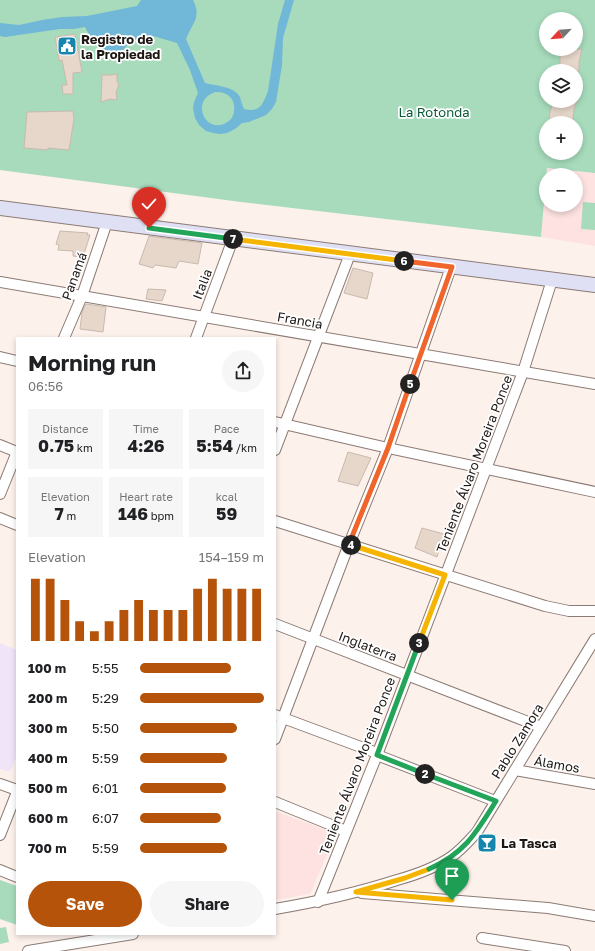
<!DOCTYPE html>
<meta charset="utf-8">
<style>
:root{--surface:#fff;--page:#f6f6f6;--text:#202124;--muted:#757577;--accent:#b45309}
body{margin:0;font-family:"Golos Text",sans-serif;background:var(--page);color:var(--text);height:100vh;display:flex;flex-direction:column;font-size:15px;white-space:nowrap}
*{box-sizing:border-box;margin:0}
p{font-size:13px;color:var(--muted)}
.icon{flex:none;width:22px;height:22px;fill:none;stroke:currentColor;stroke-width:2;stroke-linecap:round;stroke-linejoin:round}
.map{position:relative;flex:1;overflow:hidden}
.panel{position:absolute;left:16px;top:337px;width:260px;height:598px;display:flex;flex-direction:column;background:var(--surface);border-radius:0px;box-shadow:0 2px 6px #0003}
.panel>*{flex:none}
.needle{width:26px;rotate:244deg}
.buttons{position:absolute;left:539px;top:12px;display:grid;gap:8px}
.buttons a{display:grid;place-items:center;width:44px;height:44px;border-radius:50%;background:var(--surface);box-shadow:0 2px 6px #0003;font-size:20px}
.pin{position:absolute;display:grid;place-items:center;width:34px;height:34px;color:#fff;margin:-41px -17px;border-radius:50% 50% 50% 0;rotate:-45deg;box-shadow:0 0 4px #0007}
.pin .icon{rotate:45deg}
.km{position:absolute;width:20px;height:20px;margin:-10px;border-radius:50%;background:#222;color:#fff;font-size:11px;line-height:20px;text-align:center}
.round{display:grid;place-items:center;flex:none;width:42px;height:42px;border-radius:21px;background:var(--page)}
.summary{display:flex;align-items:center;justify-content:space-between;height:68px;padding:0 12px}
h1{font-size:22px;font-weight:700;line-height:30px}
.figures{display:grid;grid-template-columns:repeat(3,1fr);gap:6px;height:68px;padding:4px 12px}
.figures div{display:grid;align-content:center;border-radius:0px;background:var(--page);text-align:center}
.figures b{font-size:17px;font-weight:700}
.figures small{font-size:11px;font-weight:400}
.figures p{font-size:11px}
.chart{height:112px;padding:8px 12px}
.chart p{display:flex;justify-content:space-between}
.chart svg{width:100%;height:72px;margin-top:4px;stroke:var(--accent);stroke-width:6}
.primary-button{display:flex;gap:8px;margin-top:auto;padding:8px 12px}
.primary-button a{flex:1;height:46px;border-radius:24px;background:var(--accent);color:#fff;font-size:16px;font-weight:700;line-height:46px;text-align:center}
.primary-button a+a{background:var(--page);color:var(--text)}
ul{padding:0 12px;list-style:none;font-size:13px}
li{display:grid;grid-template-columns:64px 48px 1fr;align-items:center;height:30px}
li i{height:10px;border-radius:5px;background:var(--accent)}
.map>svg:first-child{display:block}
</style>
<div class="map">
<svg width="595" height="951" viewBox="0 0 595 951">
<rect width="100%" height="100%" fill="#fdf1ec"/>
<path fill="#f0e4f9" d="M0,643L17,650V755L10,772L0,769Z"/>
<g fill="#fde2e1">
<path d="M547,168L595,173V246L541,237L546,182V205H576V175H547Z"/>
<path d="M275,811L336,834L310,894L275,900Z"/>
</g>
<g fill="#a7dbbc" fill-rule="evenodd">
<path d="M0,0H595V173L547,168L541,237L241,202L0,170ZM546,19H576V49H546ZM546,71H576V101H546ZM546,123H576V153H546Z"/>
<path d="M583,202L595,203V230L581,229Z"/>
<path d="M0,880L17,886V925L0,919Z"/>
<path d="M6,927L9,942L0,944V928Z"/>
</g>
<path fill="#71b7d7" fill-rule="evenodd" d="M141,0H193C202,17 192,24 186,39L205,83C216,86 234,86 240,97C241,101 242,105 244,109C260,113 263,104 268,91L278,24L285,0H294L283,38L282,65L276,102L272,109L266,115L249,122L242,123L235,129L227,133L220,134L213,133L206,131L199,125L195,118L193,108L194,102L198,93L190,70L177,43L160,38L153,36L131,41L124,49L116,53L102,49L92,40L85,27L74,29H60L5,37L0,36V23L19,25L42,20L62,17L87,16L137,6ZM215,92C226,91 236,98 234,111C234,116 230,121 226,123C205,134 190,101 215,92Z"/>
<g fill="#e7d7cb" stroke="#c9baae">
<path d="M75,34L82,72L73,73V94H63L62,85H67L62,60L59,61L55,37Z"/>
<path d="M561,49H582L579,62V71H557L560,63V54Z"/>
<path d="M117,74V81L119,85L116,92L117,100L110,99L101,102L102,75H111Z"/>
<path d="M553,101H577L574,109L573,119L570,123H552L549,117L551,108L553,105Z"/>
<path d="M73,111L74,119L69,150L48,148V150L24,148L27,112Z"/>
<path d="M60,231L88,233L87,235H90L83,257L73,256V251L58,250L59,245L56,244Z"/>
<path d="M149,236L202,243L198,264L179,261L176,268L155,265L153,268L139,264Z"/>
<path d="M353,268L373,273L367,299L344,293Z"/>
<path d="M148,289L166,290L162,301L146,299Z"/>
<path d="M86,304L106,307L103,332L80,329L82,312Z"/>
<path d="M348,452L371,458L358,486L338,481Z"/>
<path d="M422,528L444,534L437,557L415,548Z"/>
</g>
<g fill="none" stroke-linecap="round" stroke-linejoin="round">
<defs>
<g id="street">
<path d="M0,282L595,384"/>
<path d="M64,338L82,296L107,222"/>
<path d="M196,338L233,239"/>
<path d="M0,357L17,361"/>
<path d="M275,422L388,448L595,492"/>
<path d="M0,445L17,452"/>
<path d="M275,450L350,254"/>
<path d="M0,494L17,452"/>
<path d="M0,518L17,525"/>
<path d="M275,521L545,606L569,611H595"/>
<path d="M275,624L541,727"/>
<path d="M275,715L377,753V755L495,801"/>
<path d="M275,739L349,544L388,448L451,267"/>
<path d="M515,770L595,784"/>
<path d="M0,784L17,790"/>
<path d="M275,802L346,831"/>
<path d="M0,835L17,792"/>
<path d="M0,870L17,877"/>
<path d="M362,893L548,908L595,916"/>
<path d="M318,902L377,755L523,372L552,280"/>
<path d="M275,909C316,902 357,893 397,880C415,875 435,868 451,857C461,850 469,841 477,832L595,639"/>
<path d="M482,938L565,951"/>
<path d="M28,951L133,934"/>
</g>
<path id="secondary" d="M0,208L595,285"/>
</defs>
<use href="#street" stroke="#8c7b74" stroke-width="12"/>
<use href="#secondary" stroke="#8c7b74" stroke-width="16"/>
<use href="#street" stroke="#fff" stroke-width="10"/>
<use href="#secondary" stroke="#e0e0f5" stroke-width="14"/>
</g>
<g fill="none" stroke-linecap="round" stroke-linejoin="round">
<defs>
<path id="split-1" d="M429,869L405,878L356,892L452,900"/>
<path id="split-2" d="M425,774L496,801C476,833 465,853 429,869"/>
<path id="split-3" d="M419,643L377,755L425,774"/>
<path id="split-4" d="M351,545L445,575L419,643"/>
<path id="split-5" d="M351,545L349,544L388,448L410,384"/>
<path id="split-6" d="M404,261L452,267L410,384"/>
<path id="split-7" d="M233,239L404,261"/>
<path id="split-8" d="M149,228L233,239"/>
</defs>
<use href="#split-1" stroke="#fff" stroke-width="8"/>
<use href="#split-2" stroke="#fff" stroke-width="8"/>
<use href="#split-3" stroke="#fff" stroke-width="8"/>
<use href="#split-4" stroke="#fff" stroke-width="8"/>
<use href="#split-5" stroke="#fff" stroke-width="8"/>
<use href="#split-6" stroke="#fff" stroke-width="8"/>
<use href="#split-7" stroke="#fff" stroke-width="8"/>
<use href="#split-8" stroke="#fff" stroke-width="8"/>
<use href="#split-1" stroke="#f5b400" stroke-width="5"/>
<use href="#split-2" stroke="#22a559" stroke-width="5"/>
<use href="#split-3" stroke="#22a559" stroke-width="5"/>
<use href="#split-4" stroke="#f5b400" stroke-width="5"/>
<use href="#split-5" stroke="#f0652b" stroke-width="5"/>
<use href="#split-6" stroke="#f0652b" stroke-width="5"/>
<use href="#split-7" stroke="#f5b400" stroke-width="5"/>
<use href="#split-8" stroke="#22a559" stroke-width="5"/>
</g>
<defs>
<symbol id="civic-square" viewBox="-11 -11 22 22"><rect x="-9" y="-9" width="18" height="18" rx="4" fill="#1786ad" stroke="#fff"/><path d="M-.6-6.5H3V-4.5H.6V-3L4-1V1h2V6H-6V1h2V-1L-.6-3ZM-1.2 2.5V6h2.4V2.5Z" fill="#fff"/></symbol>
<symbol id="bar-square" viewBox="-11 -11 22 22"><rect x="-9" y="-9" width="18" height="18" rx="4" fill="#1786ad" stroke="#fff"/><path d="M-6-5H6L.8 .8V4.5H3.5V6h-7V4.5H-.8V.8Z" fill="#fff"/></symbol>
</defs>
<g fill-rule="evenodd">
<use href="#civic-square" x="56" y="35" width="22" height="22"/>
<use href="#bar-square" x="476" y="832" width="22" height="22"/>
</g>
<g text-anchor="middle" dominant-baseline="central" stroke-width="3.5" stroke-linejoin="round" paint-order="stroke">
<g font-size="13" font-weight="bold" fill="#1d1714" stroke="#fff" text-anchor="start">
<text x="81" y="39">Registro de<tspan x="81" dy="15">la Propiedad</tspan></text>
<text x="501" y="843">La Tasca</text>
</g>
<g font-size="13" fill="#0b5a38" stroke="#fff">
<text x="434" y="112">La Rotonda</text>
</g>
<g font-size="13" fill="#1d1714" stroke="#fff">
<text transform="translate(74 276) rotate(-70)">Panamá</text>
<text transform="translate(202 284) rotate(-69)">Italia</text>
<text transform="translate(300 320) rotate(10)">Francia</text>
<text transform="translate(474 464) rotate(-69)">Teniente Álvaro Moreira Ponce</text>
<text transform="translate(368 646) rotate(21)">Inglaterra</text>
<text transform="translate(517 741) rotate(-58)">Pablo Zamora</text>
<text transform="translate(557 764) rotate(10)">Álamos</text>
<text transform="translate(357 766) rotate(-69)">Teniente Álvaro Moreira Ponce</text>
</g>
</g>
</svg>
<div class="buttons">
<a><svg class="needle" viewBox="-14 -14 28 28"><path d="M0-13l5 13h-10z" fill="#e53935"/><path d="M0 13l5-13h-10z" fill="#757577"/></svg></a>
<a><svg class="icon" aria-label="layers" viewBox="0 0 24 24"><path d="M12 4l9 5-9 5-9-5zM3 14l9 5 9-5"/></svg></a>
<a>+</a>
<a>−</a>
</div>
<div class="pin" style="left:452px;top:900px;background:#1e9e55"><svg class="icon" aria-label="arrive" viewBox="0 0 24 24"><path d="M6 21V4h12l-3 4 3 4H6"/></svg></div>
<div class="pin" style="left:149px;top:228px;background:#d93025"><svg class="icon" aria-label="check" viewBox="0 0 24 24"><path d="M5 12l5 5 9-10"/></svg></div>
<b class="km" style="left:425px;top:774px">2</b>
<b class="km" style="left:419px;top:643px">3</b>
<b class="km" style="left:351px;top:545px">4</b>
<b class="km" style="left:410px;top:384px">5</b>
<b class="km" style="left:404px;top:261px">6</b>
<b class="km" style="left:233px;top:239px">7</b>
<section class="panel">
<div class="summary"><div><h1>Morning run</h1><p>06:56</p></div><a class="round"><svg class="icon" aria-label="share" viewBox="0 0 24 24"><path d="M12 15V3M7 8l5-5 5 5M5 13v7h14v-7"/></svg></a></div>
<div class="figures">
<div><p>Distance</p><b>0.75<small> km</small></b></div>
<div><p>Time</p><b>4:26</b></div>
<div><p>Pace</p><b>5:54<small> /km</small></b></div>
</div>
<div class="figures">
<div><p>Elevation</p><b>7<small> m</small></b></div>
<div><p>Heart rate</p><b>146<small> bpm</small></b></div>
<div><p>kcal</p><b>59</b></div>
</div>
<div class="chart"><p><span>Elevation</span>154–159 m</p>
<svg viewBox="0 0 160 44" preserveAspectRatio="none"><path d="M5 44V6M15 44V6M25 44V19M35 44V32M45 44V38M55 44V32M65 44V25M75 44V19M85 44V25M95 44V25M105 44V25M115 44V12M125 44V6M135 44V12M145 44V12M155 44V12"/></svg>
</div>
<ul>
<li><b>100 m</b>5:55<i style="width:73%"></i></li>
<li><b>200 m</b>5:29<i style="width:100%"></i></li>
<li><b>300 m</b>5:50<i style="width:78%"></i></li>
<li><b>400 m</b>5:59<i style="width:70%"></i></li>
<li><b>500 m</b>6:01<i style="width:69%"></i></li>
<li><b>600 m</b>6:07<i style="width:65%"></i></li>
<li><b>700 m</b>5:59<i style="width:70%"></i></li>
</ul>
<div class="primary-button"><a>Save</a><a>Share</a></div>
</section>
</div>
